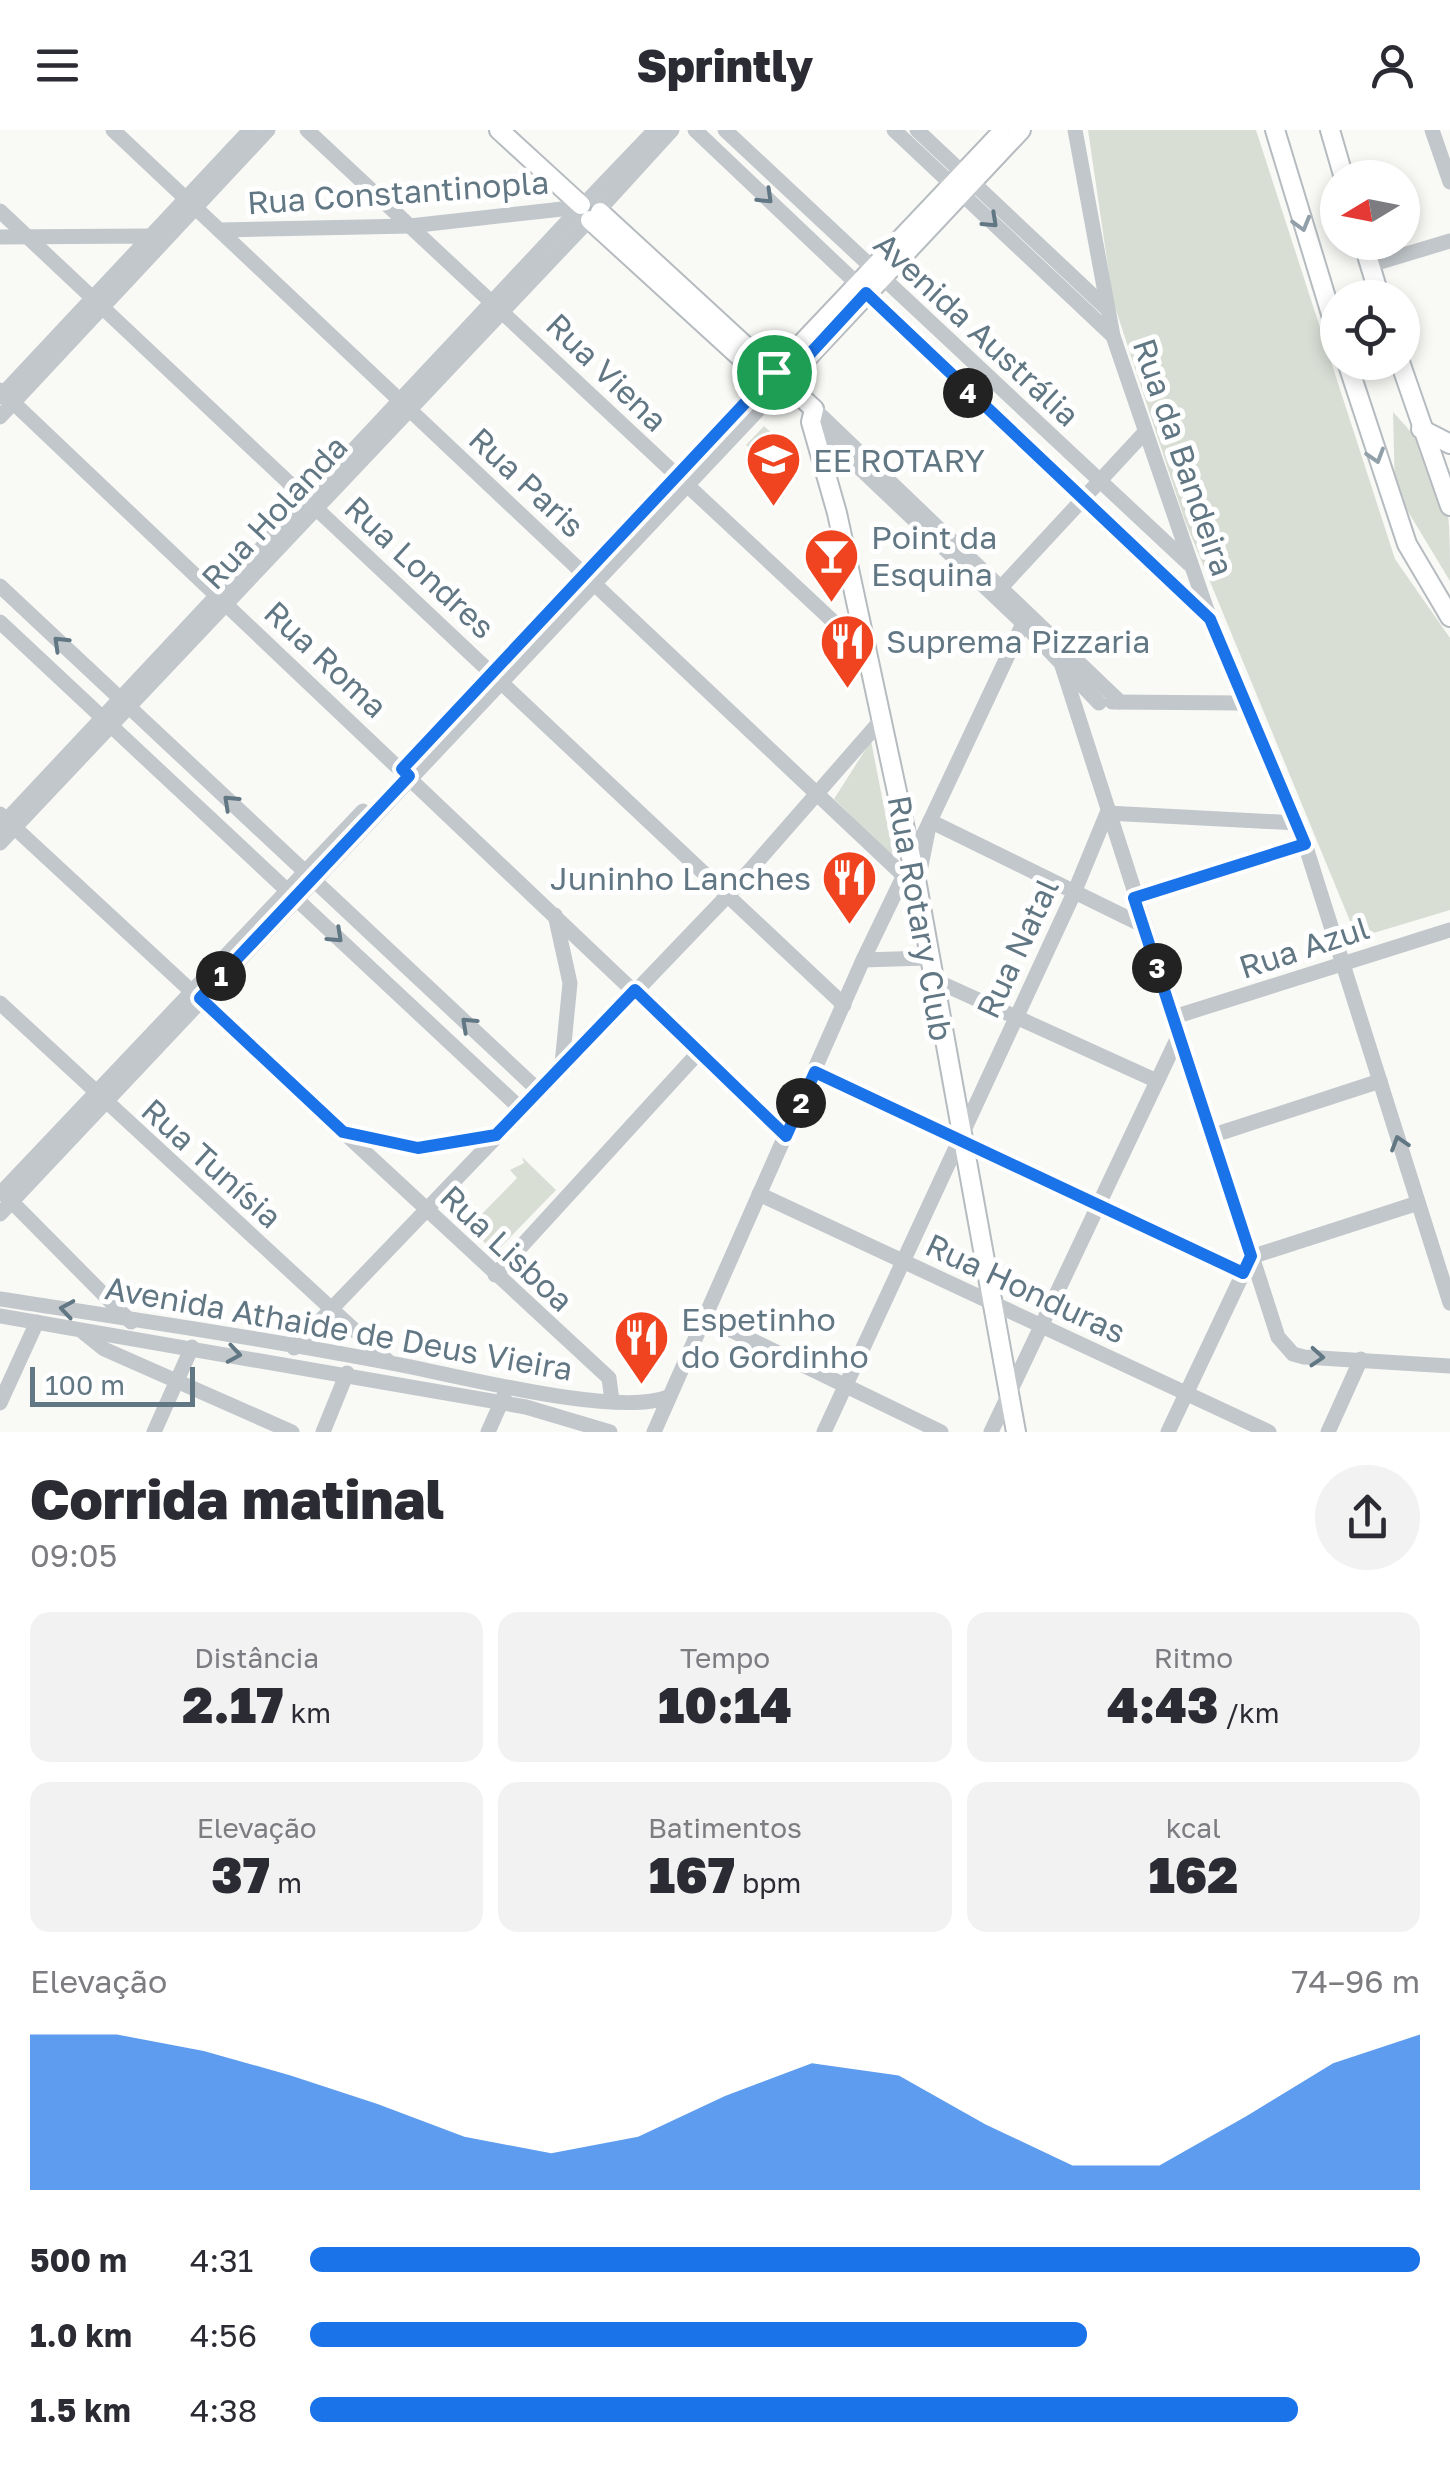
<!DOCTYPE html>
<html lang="pt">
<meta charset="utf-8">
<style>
:root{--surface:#fff;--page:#f2f2f3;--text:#2b2b33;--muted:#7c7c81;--accent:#1a73e8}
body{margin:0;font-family:"Golos Text",sans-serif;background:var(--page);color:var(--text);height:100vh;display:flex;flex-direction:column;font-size:38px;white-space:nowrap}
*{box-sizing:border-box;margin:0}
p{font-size:32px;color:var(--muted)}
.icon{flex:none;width:55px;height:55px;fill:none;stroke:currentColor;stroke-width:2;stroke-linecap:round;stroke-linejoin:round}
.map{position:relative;height:1302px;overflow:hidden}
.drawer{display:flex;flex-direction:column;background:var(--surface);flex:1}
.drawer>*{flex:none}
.needle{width:65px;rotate:260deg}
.fabs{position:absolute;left:1320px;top:30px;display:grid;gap:20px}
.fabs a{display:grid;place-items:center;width:100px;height:100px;border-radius:50%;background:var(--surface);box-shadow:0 5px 15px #0003;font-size:50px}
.scale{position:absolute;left:30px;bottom:25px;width:165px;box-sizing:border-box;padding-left:10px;border:5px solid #627784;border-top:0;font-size:28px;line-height:35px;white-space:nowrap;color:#627784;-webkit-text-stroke:8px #fff;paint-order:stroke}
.pin{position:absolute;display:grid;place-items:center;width:85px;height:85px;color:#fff;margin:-42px;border:5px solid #fff;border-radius:50%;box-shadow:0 2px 10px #0007}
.km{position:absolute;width:50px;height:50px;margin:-25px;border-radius:50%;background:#222;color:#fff;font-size:28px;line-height:50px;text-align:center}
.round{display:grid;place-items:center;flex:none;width:105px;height:105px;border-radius:52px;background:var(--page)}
.head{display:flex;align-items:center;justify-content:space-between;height:170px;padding:0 30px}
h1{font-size:55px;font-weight:800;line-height:75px}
.metrics{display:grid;grid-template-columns:repeat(3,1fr);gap:15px;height:170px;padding:10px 30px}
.metrics div{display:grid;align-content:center;border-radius:20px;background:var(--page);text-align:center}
.metrics b{font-size:50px;font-weight:800}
.metrics small{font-size:28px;font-weight:400}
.metrics p{font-size:28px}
.chart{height:280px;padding:20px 30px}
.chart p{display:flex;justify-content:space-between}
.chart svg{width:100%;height:180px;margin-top:10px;fill:var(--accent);opacity:.7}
ul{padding:0 30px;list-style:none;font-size:32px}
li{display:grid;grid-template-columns:160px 120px 1fr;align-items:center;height:75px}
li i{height:25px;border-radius:12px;background:var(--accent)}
header{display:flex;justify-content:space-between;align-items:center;height:130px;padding:0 30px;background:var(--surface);font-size:45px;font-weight:800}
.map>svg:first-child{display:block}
</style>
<header><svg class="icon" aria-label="menu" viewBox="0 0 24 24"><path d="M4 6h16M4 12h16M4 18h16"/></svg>Sprintly<svg class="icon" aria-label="person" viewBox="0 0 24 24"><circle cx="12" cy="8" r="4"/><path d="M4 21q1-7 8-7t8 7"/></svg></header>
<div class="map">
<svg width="1450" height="1302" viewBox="0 0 1450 1302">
<rect width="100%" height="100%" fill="#f9f9f6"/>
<g fill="#d9ded5">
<path d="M1088,0H1256L1395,429L1450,508V780L1357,808L1185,391L1113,171Z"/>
<path d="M1393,282C1450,343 1450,367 1450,451L1395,360Z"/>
<path d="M764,296L795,325L777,344L746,315Z"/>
<path d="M871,611L894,728L834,669Z"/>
<path d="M522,1027L556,1060L495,1123L469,1097L517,1048L510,1040L524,1033Z"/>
</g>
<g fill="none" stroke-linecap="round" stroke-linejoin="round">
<defs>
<g id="major">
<path d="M499,0L581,75"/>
<path d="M1275,0L1338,207"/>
<path d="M1330,0L1344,48"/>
<path d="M600,82L814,279L811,292L837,383L917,755L1016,1302"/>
<path d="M590,90L774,258"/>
<path d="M1363,112L1380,168"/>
<path d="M1347,232L1407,414L1450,487"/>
<path d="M1400,232L1450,376"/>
<path d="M766,251L1000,4"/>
<path d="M778,259L1021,0"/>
<path d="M1421,299L1450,314"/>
</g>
</defs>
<use href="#major" stroke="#b5bbbf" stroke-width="22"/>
<g stroke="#c2c7cb" stroke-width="15">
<path d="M113,0L903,745"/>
<path d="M307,0L868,524"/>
<path d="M695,0L1207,486"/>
<path d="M725,0L1189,434"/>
<path d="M894,0L1113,206"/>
<path d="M917,0L1105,177"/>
<path d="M1075,0L1113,206L1210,489L1305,714L1450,1173"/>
<path d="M1432,0L1450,52"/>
<path d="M589,69L655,0"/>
<path d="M600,79L672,0"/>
<path d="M0,81L844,875"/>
<path d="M220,100L410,96L580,77"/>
<path d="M0,107L148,106L153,111"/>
<path d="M1370,135L1450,111"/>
<path d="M0,260L786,1006"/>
<path d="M0,267L250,0"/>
<path d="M814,279L1120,572"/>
<path d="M0,287L268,0"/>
<path d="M811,292L1023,493L1099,573"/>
<path d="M0,456L539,961"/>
<path d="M995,464L1145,302"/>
<path d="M0,492L521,979"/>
<path d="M1053,508L1278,1207L1293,1224L1304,1227L1450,1236"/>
<path d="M488,547L766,251"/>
<path d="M1112,572L1243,573"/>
<path d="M0,684L609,1248L612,1271"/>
<path d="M930,691L1142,795"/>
<path d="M0,697L580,78"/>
<path d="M0,713L589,90"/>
<path d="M918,751L930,691L1026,487"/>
<path d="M1134,768L1305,714"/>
<path d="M555,785L570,853L562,934"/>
<path d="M863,830L927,828"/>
<path d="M932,849L1157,951"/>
<path d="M0,873L389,1232"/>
<path d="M1174,887L1450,800"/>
<path d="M815,942L1243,1143"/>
<path d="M349,1003L418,1018L497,1005"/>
<path d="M1214,1005L1380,951"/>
<path d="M0,1064L363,681"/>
<path d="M759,1064L1269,1302"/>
<path d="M7,1067L131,1192"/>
<path d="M0,1084L776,261"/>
<path d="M1251,1127L1418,1073"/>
<path d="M495,1145L699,922"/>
<path d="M0,1169C130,1189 261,1208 391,1233C451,1244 617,1288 668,1267"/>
<path d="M0,1186L526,1277L610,1302"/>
<path d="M704,1187L941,1302"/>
<path d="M84,1203L104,1219L292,1302"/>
<path d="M294,1218L730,763L883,588"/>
<path d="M0,1273L37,1192"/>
<path d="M154,1302L192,1217"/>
<path d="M323,1302L347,1243"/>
<path d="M488,1302L504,1266"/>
<path d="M654,1302L863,830L930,691"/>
<path d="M824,1302L1074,763L1107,683L1297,693"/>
<path d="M991,1302L1179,905"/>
<path d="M1168,1302L1247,1135"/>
<path d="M1328,1302L1361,1229"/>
</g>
<use href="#major" stroke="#fff" stroke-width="18"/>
</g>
<defs><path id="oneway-chevron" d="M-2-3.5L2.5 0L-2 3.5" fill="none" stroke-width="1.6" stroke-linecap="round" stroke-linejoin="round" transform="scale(2.5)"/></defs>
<g stroke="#627784">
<use href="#oneway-chevron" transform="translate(766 67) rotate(44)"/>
<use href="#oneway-chevron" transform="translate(991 91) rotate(43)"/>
<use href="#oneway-chevron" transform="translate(60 513) rotate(-136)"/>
<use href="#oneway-chevron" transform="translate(230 672) rotate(-137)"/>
<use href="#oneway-chevron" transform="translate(336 806) rotate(43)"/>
<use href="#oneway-chevron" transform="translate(468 894) rotate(-137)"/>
<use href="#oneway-chevron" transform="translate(1399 1013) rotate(-107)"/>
<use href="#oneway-chevron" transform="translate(67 1179) rotate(-171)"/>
<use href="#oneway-chevron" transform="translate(234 1224) rotate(9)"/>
<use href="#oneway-chevron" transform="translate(1317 1227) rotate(4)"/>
</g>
<g stroke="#91a0a9">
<use href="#oneway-chevron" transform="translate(1302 94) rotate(74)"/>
<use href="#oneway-chevron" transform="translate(1376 326) rotate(73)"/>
</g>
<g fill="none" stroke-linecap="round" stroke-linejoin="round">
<defs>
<path id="route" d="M866,163L1210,489L1305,714L1134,768L1251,1126L1243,1143L815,942L786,1006L635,860L496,1005L418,1018L343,1002L200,868L409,646L402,639L774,242L784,252Z"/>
</defs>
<use href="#route" stroke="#fff" stroke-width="20"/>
<use href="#route" stroke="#1a73e8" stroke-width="12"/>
</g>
<defs>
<symbol id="school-pin" viewBox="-11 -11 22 30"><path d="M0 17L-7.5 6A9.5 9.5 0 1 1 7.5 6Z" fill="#f04420" stroke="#fff"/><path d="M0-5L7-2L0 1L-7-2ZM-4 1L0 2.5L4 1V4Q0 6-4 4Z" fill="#fff"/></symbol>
<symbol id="bar-pin" viewBox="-11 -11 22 30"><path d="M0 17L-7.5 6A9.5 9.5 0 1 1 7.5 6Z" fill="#f04420" stroke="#fff"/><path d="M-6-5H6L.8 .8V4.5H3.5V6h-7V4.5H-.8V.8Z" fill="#fff"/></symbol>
<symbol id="restaurant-pin" viewBox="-11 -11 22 30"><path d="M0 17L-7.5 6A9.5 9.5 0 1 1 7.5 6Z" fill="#f04420" stroke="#fff"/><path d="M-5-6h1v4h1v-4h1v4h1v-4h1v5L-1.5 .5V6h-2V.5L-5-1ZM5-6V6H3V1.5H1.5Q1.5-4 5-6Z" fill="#fff"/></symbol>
</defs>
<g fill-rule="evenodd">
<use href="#school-pin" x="742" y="298" width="63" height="86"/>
<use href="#bar-pin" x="800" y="394" width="63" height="86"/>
<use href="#restaurant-pin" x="816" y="480" width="63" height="86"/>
<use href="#restaurant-pin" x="818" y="716" width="63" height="86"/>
<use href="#restaurant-pin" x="610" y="1176" width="63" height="86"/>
</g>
<g text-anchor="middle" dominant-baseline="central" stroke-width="10" stroke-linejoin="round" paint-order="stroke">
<g font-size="32" fill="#627784" stroke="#fff">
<text transform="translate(398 62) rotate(-4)">Rua Constantinopla</text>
<text transform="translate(977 199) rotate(43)">Avenida Austrália</text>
<text transform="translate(607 242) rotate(44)">Rua Viena</text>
<text transform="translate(1184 327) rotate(71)">Rua da Bandeira</text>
<text transform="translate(527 352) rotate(43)">Rua Paris</text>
<text transform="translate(274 382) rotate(-47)">Rua Holanda</text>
<text transform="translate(420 437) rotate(43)">Rua Londres</text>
<text transform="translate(326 529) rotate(43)">Rua Roma</text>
<text transform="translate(921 788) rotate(80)">Rua Rotary Club</text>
<text transform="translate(1304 817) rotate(-18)">Rua Azul</text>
<text transform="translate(1017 818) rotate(-65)">Rua Natal</text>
<text transform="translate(212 1033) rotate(42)">Rua Tunísia</text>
<text transform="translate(507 1118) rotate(43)">Rua Lisboa</text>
<text transform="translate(1026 1158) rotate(25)">Rua Honduras</text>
<text transform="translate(339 1198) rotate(10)">Avenida Athaide de Deus Vieira</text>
</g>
<g font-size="32" fill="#627784" stroke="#fff" text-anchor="start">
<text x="813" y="330">EE ROTARY</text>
<text x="871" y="407">Point da<tspan x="871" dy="37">Esquina</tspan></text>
<text x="886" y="511">Suprema Pizzaria</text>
<text x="811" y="748" text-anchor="end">Juninho Lanches</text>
<text x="681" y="1189">Espetinho<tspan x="681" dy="37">do Gordinho</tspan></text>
</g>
</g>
</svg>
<div class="fabs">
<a><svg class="needle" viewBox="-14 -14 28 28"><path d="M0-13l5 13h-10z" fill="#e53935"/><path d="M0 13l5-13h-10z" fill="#7c7c81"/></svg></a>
<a><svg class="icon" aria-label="locate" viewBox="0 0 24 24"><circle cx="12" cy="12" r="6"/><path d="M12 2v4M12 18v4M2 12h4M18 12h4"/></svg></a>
</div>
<div class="scale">100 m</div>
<div class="pin" style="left:774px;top:242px;background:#1e9e55"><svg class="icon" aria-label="arrive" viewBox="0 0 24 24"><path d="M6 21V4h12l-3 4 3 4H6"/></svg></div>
<b class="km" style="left:221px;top:846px">1</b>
<b class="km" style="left:801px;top:973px">2</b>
<b class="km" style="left:1157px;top:838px">3</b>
<b class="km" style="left:968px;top:263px">4</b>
</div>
<section class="drawer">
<div class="head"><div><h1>Corrida matinal</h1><p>09:05</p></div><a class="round"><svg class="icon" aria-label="share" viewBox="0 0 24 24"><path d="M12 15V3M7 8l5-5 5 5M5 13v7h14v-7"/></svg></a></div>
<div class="metrics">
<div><p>Distância</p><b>2.17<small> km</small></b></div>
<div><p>Tempo</p><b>10:14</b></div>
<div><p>Ritmo</p><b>4:43<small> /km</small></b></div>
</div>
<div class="metrics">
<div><p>Elevação</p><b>37<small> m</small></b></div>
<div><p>Batimentos</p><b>167<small> bpm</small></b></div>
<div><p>kcal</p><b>162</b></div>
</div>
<div class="chart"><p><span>Elevação</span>74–96 m</p>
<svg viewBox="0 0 160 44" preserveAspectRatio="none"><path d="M0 44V6L10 6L20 10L30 16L40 23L50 31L60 35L70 31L80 21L90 13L100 16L110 28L120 38L130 38L140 26L150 13L160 6V44z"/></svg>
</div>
<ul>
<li><b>500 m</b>4:31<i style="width:100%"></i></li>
<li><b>1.0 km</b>4:56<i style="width:70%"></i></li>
<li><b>1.5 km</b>4:38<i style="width:89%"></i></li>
</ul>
</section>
